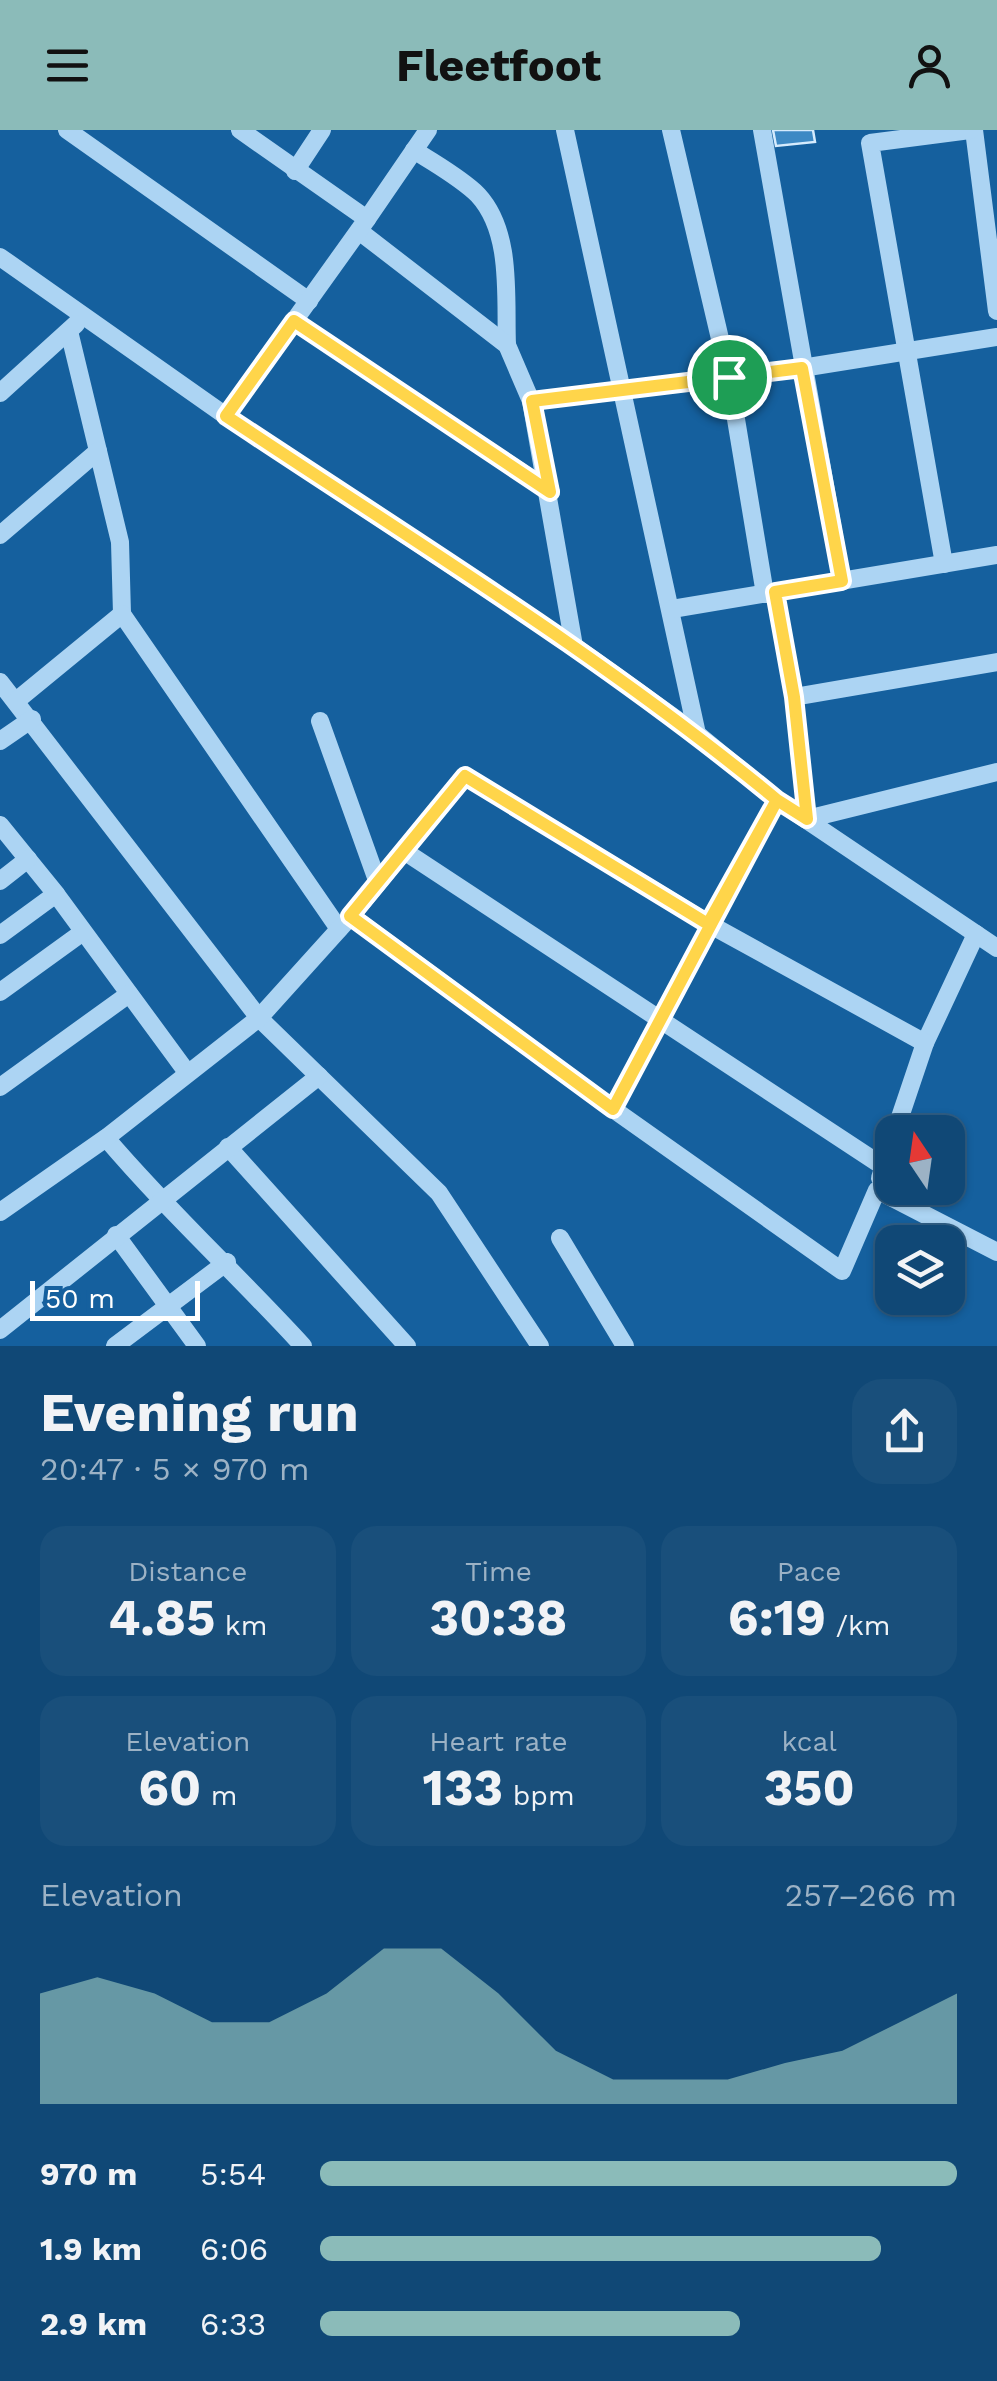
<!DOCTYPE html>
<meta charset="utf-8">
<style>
:root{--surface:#104876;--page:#194f7b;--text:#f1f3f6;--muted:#9cb2c5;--line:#306088;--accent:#8bbbb9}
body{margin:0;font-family:"Work Sans",sans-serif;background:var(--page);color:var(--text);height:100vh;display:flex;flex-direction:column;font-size:38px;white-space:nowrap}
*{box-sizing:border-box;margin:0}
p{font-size:32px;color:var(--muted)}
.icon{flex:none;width:55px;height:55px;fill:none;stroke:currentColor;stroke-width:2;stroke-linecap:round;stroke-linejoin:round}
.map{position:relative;height:1216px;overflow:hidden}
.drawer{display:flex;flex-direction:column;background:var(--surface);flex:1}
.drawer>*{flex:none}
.needle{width:65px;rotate:347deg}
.controls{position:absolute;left:875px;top:985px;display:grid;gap:20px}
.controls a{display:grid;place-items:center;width:90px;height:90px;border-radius:20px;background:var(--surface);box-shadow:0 2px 8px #0004,0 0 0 2px var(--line);font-size:50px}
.scale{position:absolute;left:30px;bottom:25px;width:170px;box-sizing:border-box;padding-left:10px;border:5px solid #fff;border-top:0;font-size:28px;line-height:35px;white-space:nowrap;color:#fff;-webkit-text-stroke:8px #15609e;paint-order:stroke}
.pin{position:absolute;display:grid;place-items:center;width:85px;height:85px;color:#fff;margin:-42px;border:5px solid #fff;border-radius:50%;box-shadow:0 2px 10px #0007}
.round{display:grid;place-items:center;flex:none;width:105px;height:105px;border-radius:30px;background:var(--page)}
.summary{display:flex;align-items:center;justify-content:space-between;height:170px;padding:0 40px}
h1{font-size:55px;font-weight:700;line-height:75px}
.stats{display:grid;grid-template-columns:repeat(3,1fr);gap:15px;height:170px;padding:10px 40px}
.stats div{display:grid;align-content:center;border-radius:25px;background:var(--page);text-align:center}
.stats b{font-size:50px;font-weight:700}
.stats small{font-size:28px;font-weight:400}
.stats p{font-size:28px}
.chart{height:280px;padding:20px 40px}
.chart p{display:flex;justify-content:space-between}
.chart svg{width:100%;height:180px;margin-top:10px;fill:var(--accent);opacity:.7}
ul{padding:0 40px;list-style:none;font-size:32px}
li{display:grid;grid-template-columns:160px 120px 1fr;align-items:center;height:75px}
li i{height:25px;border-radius:12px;background:var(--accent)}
header{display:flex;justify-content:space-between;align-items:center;height:130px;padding:0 40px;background:var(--accent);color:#111;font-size:45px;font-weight:700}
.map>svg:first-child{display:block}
</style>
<header><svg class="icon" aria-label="menu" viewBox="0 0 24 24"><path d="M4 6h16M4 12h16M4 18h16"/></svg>Fleetfoot<svg class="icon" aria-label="person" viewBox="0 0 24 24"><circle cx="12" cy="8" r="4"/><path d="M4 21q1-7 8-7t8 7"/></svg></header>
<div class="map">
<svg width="997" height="1216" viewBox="0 0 997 1216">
<rect width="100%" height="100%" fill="#15609e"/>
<path fill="#3d89c4" stroke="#d5ebfd" stroke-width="2.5" d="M773,0H813L815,12L776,16Z"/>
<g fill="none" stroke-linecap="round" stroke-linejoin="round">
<g stroke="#acd4f3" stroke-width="18">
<path d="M67,0L309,171"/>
<path d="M565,0L697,604"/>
<path d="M671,0L729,247L765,464"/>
<path d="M762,0L842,451"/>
<path d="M974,0L997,181"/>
<path d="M414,20C435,34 461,48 478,65C513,103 505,168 507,215"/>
<path d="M295,41L322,0"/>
<path d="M367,89L428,0"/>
<path d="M359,101L507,215L531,271"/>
<path d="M0,127L226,286L574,516L697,604L777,670L997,818"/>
<path d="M294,191L551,362"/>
<path d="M69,201L98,321"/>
<path d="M0,263L76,194"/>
<path d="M226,286L367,89L240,0"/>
<path d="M0,405L98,321L120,412L122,484"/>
<path d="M944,434L870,13L970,0"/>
<path d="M775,462L794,567"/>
<path d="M672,479L997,425"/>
<path d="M574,516L531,271L802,238L997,207"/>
<path d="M997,532L794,567L807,689L997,642"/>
<path d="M0,552L259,888L439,1063L540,1216"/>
<path d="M16,571L122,484L339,799"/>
<path d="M320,591L378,753"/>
<path d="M0,611L32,589"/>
<path d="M777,670L613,979L842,1141L877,1060L997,1122"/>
<path d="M0,695L56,764"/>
<path d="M404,721L884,1037"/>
<path d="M0,751L28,729"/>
<path d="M351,786L613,979"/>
<path d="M0,805L56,764L186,941"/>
<path d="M0,862L83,802"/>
<path d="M925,913L976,804"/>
<path d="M0,957L129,864"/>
<path d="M106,1008C168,1081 238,1145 303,1216"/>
<path d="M228,1017L407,1216"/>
<path d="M880,1048L892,1011"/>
<path d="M0,1082L106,1008L259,888L351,786L465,646L709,794L925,913L895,1002"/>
<path d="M116,1105L197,1216"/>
<path d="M560,1108L625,1216"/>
<path d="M0,1200L319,946"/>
<path d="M115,1216L227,1132"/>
</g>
</g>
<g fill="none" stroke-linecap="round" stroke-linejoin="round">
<defs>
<path id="route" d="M729,247L532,271L550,362L294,191L226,286C412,410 604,527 777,670L708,794L465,646L350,786L613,979L777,670L807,689L794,567L775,462L842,451L802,238L729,247"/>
</defs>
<use href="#route" stroke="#fff" stroke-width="20"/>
<use href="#route" stroke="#ffd54a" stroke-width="12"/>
</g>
</svg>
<div class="controls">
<a><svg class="needle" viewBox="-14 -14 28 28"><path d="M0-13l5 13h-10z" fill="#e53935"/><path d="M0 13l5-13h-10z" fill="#9cb2c5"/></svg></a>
<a><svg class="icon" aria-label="layers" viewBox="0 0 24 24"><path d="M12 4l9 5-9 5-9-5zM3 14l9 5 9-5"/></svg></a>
</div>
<div class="scale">50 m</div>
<div class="pin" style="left:729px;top:247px;background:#1e9e55"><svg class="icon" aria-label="arrive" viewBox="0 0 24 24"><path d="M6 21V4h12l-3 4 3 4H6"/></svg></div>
</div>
<section class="drawer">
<div class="summary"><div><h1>Evening run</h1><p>20:47 · 5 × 970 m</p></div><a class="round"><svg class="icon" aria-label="share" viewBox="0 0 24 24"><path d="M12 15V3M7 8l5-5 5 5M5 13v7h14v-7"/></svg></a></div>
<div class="stats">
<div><p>Distance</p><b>4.85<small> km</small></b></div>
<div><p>Time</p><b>30:38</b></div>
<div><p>Pace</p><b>6:19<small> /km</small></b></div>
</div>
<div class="stats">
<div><p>Elevation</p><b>60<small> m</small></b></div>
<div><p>Heart rate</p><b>133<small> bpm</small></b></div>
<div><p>kcal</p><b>350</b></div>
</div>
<div class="chart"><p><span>Elevation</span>257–266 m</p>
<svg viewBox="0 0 160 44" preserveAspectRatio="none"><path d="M0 44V17L10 13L20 17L30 24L40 24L50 17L60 6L70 6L80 17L90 31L100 38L110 38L120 38L130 34L140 31L150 24L160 17V44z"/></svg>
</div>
<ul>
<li><b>970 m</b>5:54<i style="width:100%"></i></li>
<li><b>1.9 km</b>6:06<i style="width:88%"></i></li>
<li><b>2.9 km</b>6:33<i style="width:66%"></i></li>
</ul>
</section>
